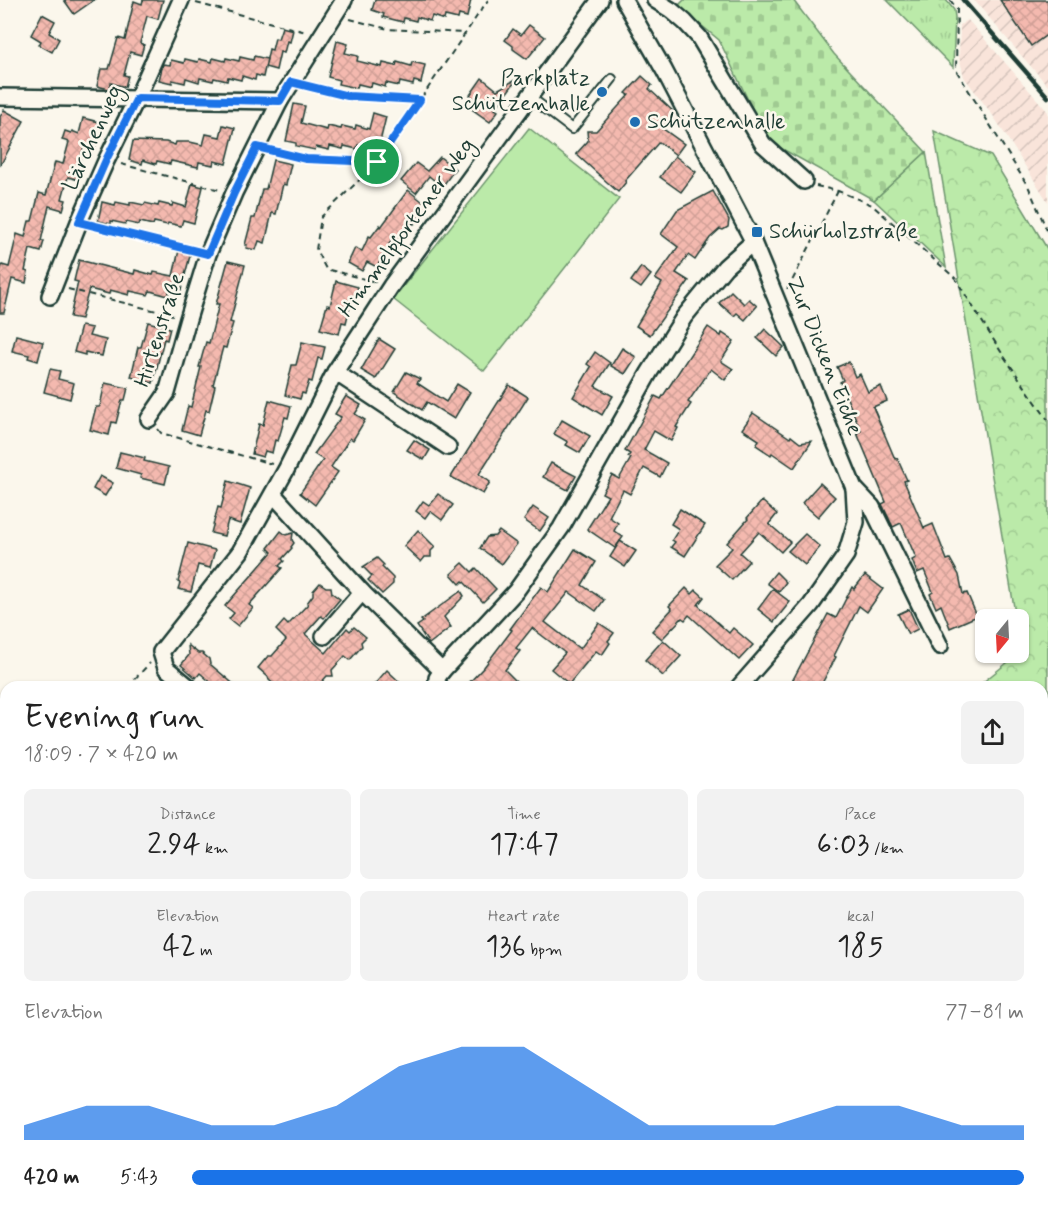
<!DOCTYPE html>
<meta charset="utf-8">
<style>
:root{--surface:#fff;--page:#f2f2f2;--text:#222;--muted:#767676;--accent:#1a73e8}
body{margin:0;font-family:Mynerve,sans-serif;background:var(--page);color:var(--text);height:100vh;display:flex;flex-direction:column;font-size:22px;white-space:nowrap}
*{box-sizing:border-box;margin:0}
p{font-size:20px;color:var(--muted)}
.icon{flex:none;width:33px;height:33px;fill:none;stroke:currentColor;stroke-width:2;stroke-linecap:round;stroke-linejoin:round}
.map{position:relative;flex:1;overflow:hidden}
.side{position:absolute;left:0px;top:681px;width:1048px;height:532px;display:flex;flex-direction:column;background:var(--surface);border-radius:18px 18px 0 0;box-shadow:0 2px 4px #0004}
.side>*{flex:none}
.needle{width:39px;rotate:198deg}
.fabs{position:absolute;left:975px;top:609px;display:grid;gap:12px}
.fabs a{display:grid;place-items:center;width:54px;height:54px;border-radius:9px;background:var(--surface);box-shadow:0 2px 4px #0004;font-size:30px}
.pin{position:absolute;display:grid;place-items:center;width:51px;height:51px;color:#fff;margin:-26px;border:3px solid #fff;border-radius:50%;box-shadow:0 2px 6px #0007}
.round{display:grid;place-items:center;flex:none;width:63px;height:63px;border-radius:9px;background:var(--page)}
.summary{display:flex;align-items:center;justify-content:space-between;height:102px;padding:0 24px}
h1{font-size:33px;font-weight:600;line-height:45px}
.metrics{display:grid;grid-template-columns:repeat(3,1fr);gap:9px;height:102px;padding:6px 24px}
.metrics div{display:grid;align-content:center;border-radius:9px;background:var(--page);text-align:center}
.metrics b{font-size:30px;font-weight:600}
.metrics small{font-size:16px;font-weight:400}
.metrics p{font-size:16px}
.chart{height:168px;padding:12px 24px}
.chart p{display:flex;justify-content:space-between}
.chart svg{width:100%;height:108px;margin-top:6px;fill:var(--accent);opacity:.7}
ul{padding:0 24px;list-style:none;font-size:20px}
li{display:grid;grid-template-columns:96px 72px 1fr;align-items:center;height:45px}
li i{height:15px;border-radius:8px;background:var(--accent)}
.map>svg:first-child{display:block}
</style>
<div class="map">
<svg width="1048" height="1213" viewBox="0 0 1048 1213">
<defs>
<pattern id="industrial-furrows" width="10" height="10" patternUnits="userSpaceOnUse" patternTransform="scale(1.5)"><rect width="10" height="10" fill="#f9e4da"/><path d="M-1 1l2-2M0 10L10 0M9 11l2-2" fill="none" stroke="#d5c4bc"/></pattern>
<pattern id="grass-tufts" width="24" height="20" patternUnits="userSpaceOnUse" patternTransform="scale(1.5)"><rect width="24" height="20" fill="#bbeaa9"/><path d="M3 7l-1-3M5 7V3M7 7l1-3M15 17l-1-3M17 17v-4M19 17l1-3" fill="none" stroke="#a0ca92"/></pattern>
<pattern id="forest-crowns" width="20" height="18" patternUnits="userSpaceOnUse" patternTransform="scale(1.5)"><rect width="20" height="18" fill="#bbeaa9"/><path d="M2 6a3 3 0 1 1 6 0M12 15a3 3 0 1 1 6 0" fill="none" stroke="#a0ca92"/></pattern>
<pattern id="cemetery-stones" width="16" height="16" patternUnits="userSpaceOnUse" patternTransform="scale(1.5)"><rect width="16" height="16" fill="#bbeaa9"/><path d="M2 7V4a2 2 0 0 1 4 0v3zM10 15v-3a2 2 0 0 1 4 0v3z" fill="#a0ca92"/></pattern>
<pattern id="water-ripples" width="26" height="14" patternUnits="userSpaceOnUse" patternTransform="scale(1.5)"><rect width="26" height="14" fill="#9cd2fb"/><path d="M2 4q2-2 4 0t4 0M15 11q2-2 4 0t4 0" fill="none" stroke="#86b5d8"/></pattern>
<pattern id="building-cross-hatch" width="8" height="8" patternUnits="userSpaceOnUse" patternTransform="scale(1.5)"><rect width="8" height="8" fill="#f4b9af"/><path d="M0 0l8 8M0 8l8-8" fill="none" stroke="#d1a097"/></pattern>
</defs>
<rect width="100%" height="100%" fill="#fbf7ec"/>
<filter id="ink" filterUnits="userSpaceOnUse"><feTurbulence type="fractalNoise" baseFrequency=".0167" numOctaves="2"/><feDisplacementMap in="SourceGraphic" scale="12" xChannelSelector="R" yChannelSelector="G"/><feConvolveMatrix kernelMatrix="1 2 1 2 8 2 1 2 1" color-interpolation-filters="sRGB"/></filter>
<g filter="url(#ink)">
<g fill="url(#industrial-furrows)">
<path d="M974,0H1048V86L1020,54Z"/>
<path d="M968,20L1048,112V202L994,117L964,77L959,56L960,25Z"/>
</g>
<path fill="url(#grass-tufts)" stroke="#6d946e" stroke-width="1.5" d="M887,0H946L954,10L955,17L953,67Z"/>
<g fill="url(#forest-crowns)" stroke="#6d946e" stroke-width="1.5">
<path d="M934,131L991,156L1048,250V706L1043,710L1042,687H977L1022,651L1019,632L1018,620L1016,619Z"/>
<path d="M926,152L946,267L874,200Z"/>
<path d="M6,817V1208H466L467,1213H0V823Z"/>
<path d="M1048,856V1039L1043,1054L1042,860Z"/>
<path d="M596,1208H744L741,1213H592Z"/>
<path d="M808,1208H987L985,1213H808Z"/>
</g>
<path fill="url(#cemetery-stones)" stroke="#6d946e" stroke-width="1.5" d="M684,0H793L834,54L926,152L874,200L768,141L719,40L678,6Z"/>
<path fill="#bbeaa9" stroke="#6d946e" stroke-width="1.5" d="M529,128L619,199L484,371L393,299Z"/>
<path fill="url(#water-ripples)" stroke="#6a96ab" stroke-width="1.5" d="M1048,717V807L1043,809V723Z"/>
<g fill="none" stroke-linecap="round" stroke-linejoin="round">
<path stroke="#6a96ab" stroke-width="4.5" d="M686,1213L688,1208"/>
</g>
<g fill="url(#building-cross-hatch)" stroke="#1f3d34" stroke-width="1.5">
<path d="M64,0H94L74,14Z"/>
<path d="M143,0H163L158,19L147,16L140,43L144,45L141,55L130,52L124,75L128,76L125,87L111,83L109,89L97,86L101,69H109L118,38L125,40L134,1L142,4Z"/>
<path d="M375,0H471L467,17L459,15L458,19L445,16L444,20L432,16L430,21L417,17L416,21L404,18L403,22L383,17L384,14L372,10Z"/>
<path d="M1000,0H1048V34L1031,46Z"/>
<path d="M42,14L55,21L49,33L59,39L52,52L39,45L41,41L31,35Z"/>
<path d="M529,25L545,37L527,59L513,49V46L505,40L513,29L521,35Z"/>
<path d="M282,27L293,30L290,42L287,41L284,53L280,52L276,70L265,67L269,49L272,50L275,38L278,39Z"/>
<path d="M337,41L348,44L345,53L358,56L357,61L382,67L383,63L396,66L397,62L411,66L412,62L425,65L421,83L414,81L413,85L400,82L399,86L386,83L385,87L372,83L371,87L358,84L357,88L338,84L339,80L328,77Z"/>
<path d="M254,56L267,59L263,77L256,75L255,80L242,76L241,80L228,77L227,81L214,78L213,81L200,78L199,82L186,78L185,83L172,80V83L159,80L163,64L170,65L171,60L184,63L185,59L198,62L199,59L212,62L213,58L225,61L226,58L239,61L240,57L253,60Z"/>
<path d="M642,76L652,85L649,89L675,113L662,128L684,144L676,155L659,142L625,181L626,182L618,192L576,154L588,141L587,131H596L629,95L626,93Z"/>
<path d="M482,78L497,90L517,79L495,109L498,111L490,122L469,107L475,99L470,95Z"/>
<path d="M294,104L305,106L301,123L327,130L328,126L341,129L342,126L355,129L356,125L369,129L373,113L386,117L379,146L371,144L370,148L358,145L357,149L344,146L343,149L330,146L329,150L316,147L315,150L296,146V143L286,141Z"/>
<path d="M4,110L24,121L0,166V117Z"/>
<path d="M83,118L99,122L95,138L97,139L95,149L84,146L78,169L82,170L79,180L68,177L62,199L66,200L63,210L49,206L41,241H44L41,252L30,249L25,271L28,272L26,283L12,279L4,313H0V272L2,265L9,267L17,234L25,237L29,221H32L39,193L46,195L55,162L63,164L69,142L62,140L65,131L71,133L72,131L79,134Z"/>
<path d="M223,125L235,128L226,164L214,161L213,165L199,162L198,167L171,161L170,164L157,161L156,164L143,160L142,164L129,160L133,141L166,142L175,145L176,142H190L203,145L206,134L220,137Z"/>
<path d="M675,156L696,172L681,192L660,177Z"/>
<path d="M440,157L455,169L442,187L429,176L416,193L401,181L416,163L427,171Z"/>
<path d="M273,160L291,164L286,185L283,184L276,214L272,213L265,243L259,241L256,250L246,248L247,245H245L252,218H255L262,189H266Z"/>
<path d="M192,184L203,187L194,223L183,220L181,226L168,223L167,225L154,222L153,225L140,222L139,225L126,222L125,224L111,221V224L98,221L102,202L115,205L116,202L130,205V202L144,205L145,203L158,206L159,203L172,206L173,203L186,207Z"/>
<path d="M408,190L428,206L414,224L412,223L399,241L393,237L377,267L367,262L362,271L348,263L355,248L362,251L369,236L371,237L380,225L381,227Z"/>
<path d="M713,191L729,220L728,227L723,230L720,229L710,238L695,260L688,255L676,273L689,281L650,335L636,326L662,283L655,279L678,247L661,234L677,210Z"/>
<path d="M179,250L191,252L181,290L170,287L168,296L150,291L148,295L130,291L129,295L110,290L109,294L89,289L81,319L70,317L78,282L74,281L79,260L134,274L135,270L153,275L154,272L173,276Z"/>
<path d="M228,261L245,265L230,322L233,323L226,348L223,347L213,385L215,386L209,411L206,410L199,435L182,430L188,406L191,407L201,367H199L206,342L209,343L219,304H216Z"/>
<path d="M641,267L651,275L641,288L631,281Z"/>
<path d="M336,281L358,287L355,299L352,298L346,323L342,322L339,334L320,329L327,305L330,306Z"/>
<path d="M731,291L744,304L749,299L757,306L745,320L737,313L734,316L719,303Z"/>
<path d="M148,322L170,328L167,340L164,339L153,383L131,377L138,347H141Z"/>
<path d="M81,326L92,328L89,336L106,340L102,356L85,352V355L74,352Z"/>
<path d="M708,327L721,336L722,333L734,341L721,361L733,369L725,380L711,369L688,402L691,404L676,427L678,428L671,441L654,431L644,450L667,463L660,477L644,468L630,494L623,490L609,517L618,523L614,531L623,537L615,548L587,529L608,496L602,493L612,475L619,479L631,458L628,457L630,454L625,451L655,396L661,399Z"/>
<path d="M765,329L784,347L776,356L757,338Z"/>
<path d="M16,335L43,342L38,361L28,358L29,355L12,351Z"/>
<path d="M379,339L395,349L376,379L361,370Z"/>
<path d="M302,342L325,347L322,359L318,358L312,382L309,381L305,394L302,393L300,399L285,395L292,365H296Z"/>
<path d="M622,348L636,357L625,374L611,366Z"/>
<path d="M595,352L610,363L595,386L613,396L602,415L573,397L591,367L587,364Z"/>
<path d="M849,362L855,377L860,374L868,392L881,386L887,401L873,407L895,459L897,458L907,480L904,481L924,528L933,524L947,560L950,559L959,575L963,594L967,593L977,616L950,628L941,605L936,608L930,594L933,592L924,570L917,573L912,560L916,558L901,523L893,527L882,504L886,502L857,433L861,431L840,382L843,380L837,367Z"/>
<path d="M50,369L60,371L58,379L74,383L70,399L44,392Z"/>
<path d="M406,372L420,379L417,383L446,402L457,384L470,392L454,419L427,402L422,410L394,392Z"/>
<path d="M105,383L128,388L125,400H122L116,423L112,422L109,435L90,430L96,407H99L100,406Z"/>
<path d="M509,385L528,397L479,474L490,482L483,494L451,477Z"/>
<path d="M346,396L361,405L355,414L365,420L353,440L350,438L331,467L338,472L315,505L300,493L323,460L314,454L341,417L335,414Z"/>
<path d="M269,400L291,406L288,418L285,417L278,441L275,440L272,453L265,451L263,457L252,454L259,424L263,425Z"/>
<path d="M753,413L790,438L791,436L800,443L812,441L794,468L772,453L771,455L756,445L759,440L742,429Z"/>
<path d="M562,420L590,436L580,453L566,445L568,442L554,434Z"/>
<path d="M414,440L430,450L424,460L407,450Z"/>
<path d="M120,452L145,458L144,461L169,467L165,484L140,478L141,475L116,468Z"/>
<path d="M551,463L576,476L568,490L543,477Z"/>
<path d="M100,476L113,483L105,496L93,489Z"/>
<path d="M228,481L250,488L240,524L228,520L224,536L211,533L218,507L221,508Z"/>
<path d="M820,483L835,497L818,517L802,503Z"/>
<path d="M438,494L453,505L442,520L430,511L425,518L416,511L423,501L429,505Z"/>
<path d="M762,501L777,514L769,524L790,542L781,552L759,532L740,553L749,561L732,580L715,565L732,548L727,543L748,519L747,518Z"/>
<path d="M533,507L549,518L540,531L524,520Z"/>
<path d="M680,509L705,525L685,556L671,547L675,542L672,540L679,529L671,524Z"/>
<path d="M418,530L435,547L431,551V557H425L421,562L404,546Z"/>
<path d="M281,531L286,535L293,533L292,540L294,543L291,547L292,548L282,559L284,561L279,566L282,568L249,605L253,608L238,626L229,619L234,613L225,606L272,552L268,548Z"/>
<path d="M499,531L517,544L502,564L480,548L487,537L495,536Z"/>
<path d="M805,534L820,547L805,565L788,551Z"/>
<path d="M620,541L636,551L625,567L610,557Z"/>
<path d="M188,543L215,550L210,568L198,565L191,592L178,589L180,583L178,582Z"/>
<path d="M575,549L596,562L582,585L604,600L596,611L569,592L545,622L580,649L599,623L614,633L608,641L610,643L602,655L596,651L569,684L551,669L565,653L532,628L516,648L520,651L505,670L522,687H465L484,667L512,630L510,629L541,587L548,592Z"/>
<path d="M377,558L384,565L382,567L393,578V584L382,594L368,580L372,576L363,567Z"/>
<path d="M463,563L472,572L476,568L496,589L483,602L463,581L460,584L451,574Z"/>
<path d="M776,572L786,582L779,592L767,583Z"/>
<path d="M865,575L883,589L867,612L859,606L834,656L836,657L820,687H789L828,614L836,618L852,587L854,589Z"/>
<path d="M320,583L326,587H331L332,593L340,599L324,618L321,616L305,634L326,653L347,628L350,631L354,627L366,637L361,642L362,646L350,660L345,656L332,670L333,676H327L317,687H277L269,680L268,677L258,668L268,656H272L286,640L276,630L284,621L288,625L308,604L307,603L313,595V591Z"/>
<path d="M686,588L692,594L696,590L704,597L698,605L729,633L733,628L753,645L739,660L689,615L685,620L682,618L662,639L652,631L672,609L669,606Z"/>
<path d="M773,589L790,602L774,622L758,609Z"/>
<path d="M461,591L464,596L444,617L451,627L429,644L417,626L423,622L421,620Z"/>
<path d="M909,609L918,629L908,634L898,614Z"/>
<path d="M663,640L681,656L663,676L645,660Z"/>
<path d="M188,645L198,653H202L209,659L210,664L237,687H216L200,673L196,678L181,665L189,655Z"/>
<path d="M387,670L390,673L405,687H372Z"/>
</g>
<g fill="none" stroke-linecap="round" stroke-linejoin="round">
<defs>
<path id="service" d="M530,97L572,129L612,79"/>
<g id="minor">
<path d="M624,0L664,70L750,235L854,488L872,507L940,646"/>
<path d="M655,0L671,10L685,22L699,37L763,144L804,181"/>
<path d="M0,97L280,101"/>
<path d="M50,296L79,222L106,161L137,98L181,0"/>
<path d="M335,372L448,447"/>
<path d="M149,419L167,393L188,319L208,254L234,193L280,101L344,0"/>
<path d="M273,494L362,592L442,671L516,591L561,528L649,373L684,317L725,267L753,242"/>
<path d="M324,636L362,592"/>
<path d="M189,687L166,668L161,652L240,552L286,470L335,372L391,286L600,0"/>
<path d="M440,687L437,682V678L442,671"/>
<path d="M739,687L811,605L846,555L856,522L854,488"/>
<path d="M517,1213L518,1208"/>
</g>
</defs>
<use href="#service" stroke="#1f3d34" stroke-width="12"/>
<use href="#minor" stroke="#1f3d34" stroke-width="20"/>
<g stroke="#1f3d34" stroke-width="2" stroke-dasharray="6 4.5" stroke-linecap="butt">
<path d="M950,0L957,9L956,70L1029,188L1048,233"/>
<path d="M196,3L306,32"/>
<path d="M350,19L388,29L465,33"/>
<path d="M307,86L348,96L420,100"/>
<path d="M270,150L306,159L377,163"/>
<path d="M121,164L220,190"/>
<path d="M816,186L838,191L872,205L955,278L1003,355L1048,420"/>
<path d="M92,226L194,251"/>
<path d="M376,282L326,269L316,250L321,217L377,163L488,0"/>
<path d="M68,289L173,315"/>
<path d="M787,289L790,285L838,191"/>
<path d="M158,429L161,433L272,464"/>
<path d="M127,687L150,663"/>
<path d="M0,816L6,809"/>
<path d="M1042,853L1048,849"/>
<path d="M1042,1082L1048,1066"/>
<path d="M26,1213L28,1208"/>
<path d="M655,1213L657,1208"/>
<path d="M993,1213L995,1208"/>
</g>
<use href="#service" stroke="#fbf7ec" stroke-width="8"/>
<use href="#minor" stroke="#fbf7ec" stroke-width="15"/>
<path stroke="#1f3d34" stroke-width="4.5" d="M963,0L1048,97"/>
</g>
</g>
<g fill="none" stroke-linecap="round" stroke-linejoin="round" filter="url(#ink)">
<defs>
<path id="route" d="M291,82L348,96L420,100L377,162L306,159L257,147L234,193L208,254L79,222L106,160L137,98L280,101Z"/>
</defs>
<use href="#route" stroke="#fff" stroke-width="12"/>
<use href="#route" stroke="#1a73e8" stroke-width="8"/>
</g>
<g fill="#1f6fb2" stroke="#fbf7ec" stroke-width="2">
<circle cx="602" cy="92" r="6"/>
<circle cx="635" cy="122" r="6"/>
<rect x="751" y="226" width="12" height="12" rx="3"/>
</g>
<g text-anchor="middle" dominant-baseline="central" stroke-width="5" stroke-linejoin="round" paint-order="stroke">
<g font-size="22" fill="#1f3d34" stroke="#fbf7ec" text-anchor="start">
<text x="590" y="79" text-anchor="end">Parkplatz<tspan x="590" dy="25">Schützenhalle</tspan></text>
<text x="647" y="122">Schützenhalle</text>
<text x="769" y="232">Schürholzstraße</text>
</g>
<g font-size="22" fill="#1f3d34" stroke="#fbf7ec">
<text transform="translate(93 138) rotate(-65)">Lärchenweg</text>
<text transform="translate(407 228) rotate(-54)">Himmelpfortener Weg</text>
<text transform="translate(160 330) rotate(-72)">Hirtenstraße</text>
<text transform="translate(824 356) rotate(68)">Zur Dicken Eiche</text>
</g>
</g>
</svg>
<div class="fabs">
<a><svg class="needle" viewBox="-14 -14 28 28"><path d="M0-13l5 13h-10z" fill="#e53935"/><path d="M0 13l5-13h-10z" fill="#767676"/></svg></a>
</div>
<div class="pin" style="left:377px;top:162px;background:#1e9e55"><svg class="icon" aria-label="arrive" viewBox="0 0 24 24"><path d="M6 21V4h12l-3 4 3 4H6"/></svg></div>
<section class="side">
<div class="summary"><div><h1>Evening run</h1><p>18:09 · 7 × 420 m</p></div><a class="round"><svg class="icon" aria-label="share" viewBox="0 0 24 24"><path d="M12 15V3M7 8l5-5 5 5M5 13v7h14v-7"/></svg></a></div>
<div class="metrics">
<div><p>Distance</p><b>2.94<small> km</small></b></div>
<div><p>Time</p><b>17:47</b></div>
<div><p>Pace</p><b>6:03<small> /km</small></b></div>
</div>
<div class="metrics">
<div><p>Elevation</p><b>42<small> m</small></b></div>
<div><p>Heart rate</p><b>136<small> bpm</small></b></div>
<div><p>kcal</p><b>185</b></div>
</div>
<div class="chart"><p><span>Elevation</span>77–81 m</p>
<svg viewBox="0 0 160 44" preserveAspectRatio="none"><path d="M0 44V38L10 30L20 30L30 38L40 38L50 30L60 14L70 6L80 6L90 22L100 38L110 38L120 38L130 30L140 30L150 38L160 38V44z"/></svg>
</div>
<ul>
<li><b>420 m</b>5:43<i style="width:100%"></i></li>
</ul>
</section>
</div>
